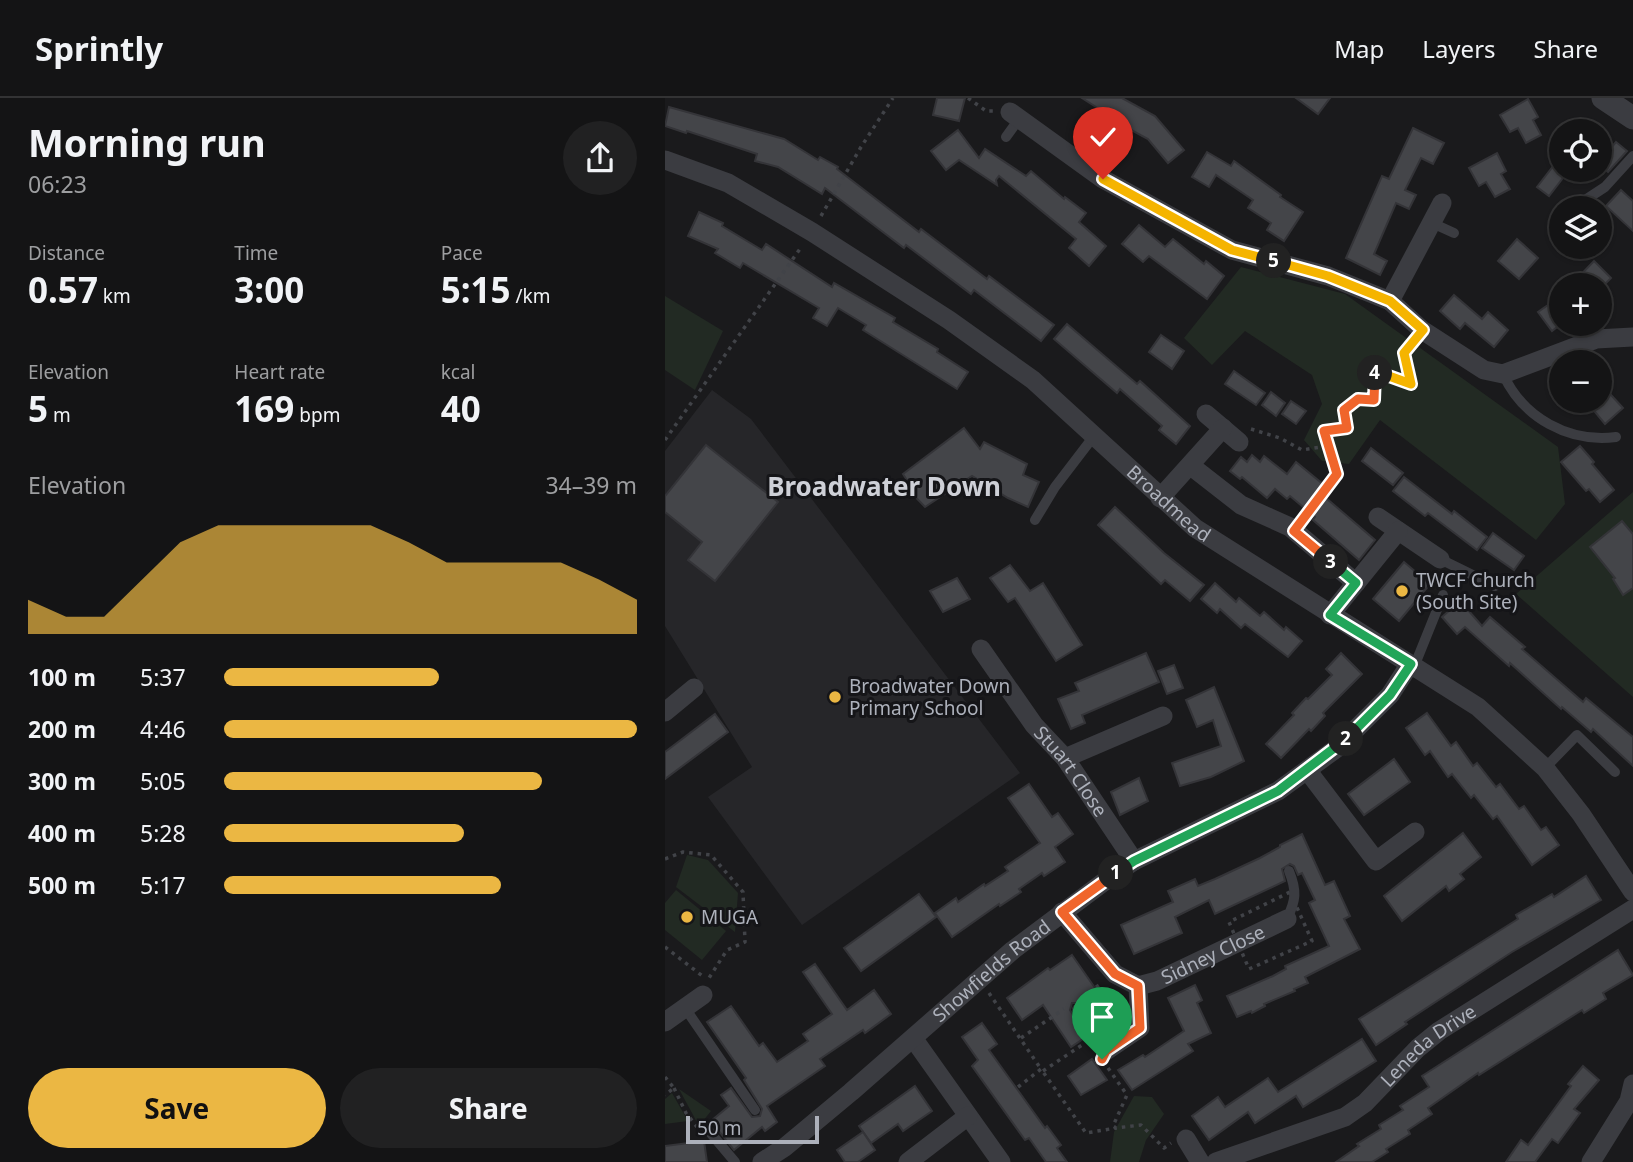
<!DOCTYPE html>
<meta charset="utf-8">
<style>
:root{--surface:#141415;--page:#212122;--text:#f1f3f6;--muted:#9d9ea0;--line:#333334;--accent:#ebb743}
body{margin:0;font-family:"Noto Sans",sans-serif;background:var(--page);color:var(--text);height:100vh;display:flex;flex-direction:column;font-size:26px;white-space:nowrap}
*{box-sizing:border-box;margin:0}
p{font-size:23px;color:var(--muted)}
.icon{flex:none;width:38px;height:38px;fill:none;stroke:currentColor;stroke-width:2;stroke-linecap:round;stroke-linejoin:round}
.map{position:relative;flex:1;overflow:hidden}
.panel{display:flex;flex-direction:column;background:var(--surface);width:665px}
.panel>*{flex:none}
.fabs{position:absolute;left:884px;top:21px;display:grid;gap:14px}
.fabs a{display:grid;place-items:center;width:63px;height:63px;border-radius:50%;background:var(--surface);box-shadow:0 2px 5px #0004,0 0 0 2px var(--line);font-size:35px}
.scale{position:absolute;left:21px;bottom:18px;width:133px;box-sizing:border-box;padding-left:7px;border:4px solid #adb1bb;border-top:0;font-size:19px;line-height:24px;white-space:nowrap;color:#adb1bb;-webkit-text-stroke:5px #151518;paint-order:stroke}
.pin{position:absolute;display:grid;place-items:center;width:60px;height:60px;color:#fff;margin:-72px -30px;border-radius:50% 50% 50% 0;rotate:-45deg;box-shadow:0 0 7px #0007}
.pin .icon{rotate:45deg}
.km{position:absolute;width:35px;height:35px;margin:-18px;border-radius:50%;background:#222;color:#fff;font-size:19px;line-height:35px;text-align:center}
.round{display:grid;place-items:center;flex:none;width:74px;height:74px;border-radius:37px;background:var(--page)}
.head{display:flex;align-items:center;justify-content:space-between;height:119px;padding:0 28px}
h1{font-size:38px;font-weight:700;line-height:52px}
.metrics{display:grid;grid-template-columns:repeat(3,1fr);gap:10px;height:119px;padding:7px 28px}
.metrics div{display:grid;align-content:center}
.metrics b{font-size:35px;font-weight:700}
.metrics small{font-size:19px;font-weight:400}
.metrics p{font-size:19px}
.chart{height:196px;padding:14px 28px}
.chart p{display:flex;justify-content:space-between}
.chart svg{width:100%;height:126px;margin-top:7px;fill:var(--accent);opacity:.7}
.button{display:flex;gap:14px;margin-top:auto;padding:14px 28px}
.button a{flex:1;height:80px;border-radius:42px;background:var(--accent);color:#111;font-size:28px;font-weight:700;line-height:80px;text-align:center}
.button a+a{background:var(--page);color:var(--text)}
ul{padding:0 28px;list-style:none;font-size:23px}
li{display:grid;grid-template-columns:112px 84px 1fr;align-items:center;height:52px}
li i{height:18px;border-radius:9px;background:var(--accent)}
header{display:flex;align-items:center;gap:42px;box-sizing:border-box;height:98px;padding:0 35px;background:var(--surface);border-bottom:2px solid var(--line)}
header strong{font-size:33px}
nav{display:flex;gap:38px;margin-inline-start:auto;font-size:24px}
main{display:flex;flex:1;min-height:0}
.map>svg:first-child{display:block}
</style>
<header>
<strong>Sprintly</strong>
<nav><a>Map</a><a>Layers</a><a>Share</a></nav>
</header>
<main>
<section class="panel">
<div class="head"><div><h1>Morning run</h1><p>06:23</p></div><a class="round"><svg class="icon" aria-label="share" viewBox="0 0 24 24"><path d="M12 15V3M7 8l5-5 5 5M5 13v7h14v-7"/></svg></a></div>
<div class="metrics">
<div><p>Distance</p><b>0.57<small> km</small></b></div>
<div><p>Time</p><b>3:00</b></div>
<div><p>Pace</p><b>5:15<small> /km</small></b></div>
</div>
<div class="metrics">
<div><p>Elevation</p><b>5<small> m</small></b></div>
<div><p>Heart rate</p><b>169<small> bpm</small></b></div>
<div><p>kcal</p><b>40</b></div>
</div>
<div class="chart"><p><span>Elevation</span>34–39 m</p>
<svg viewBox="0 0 160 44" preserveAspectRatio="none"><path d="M0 44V32L10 38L20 38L30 25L40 12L50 6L60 6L70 6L80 6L90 6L100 12L110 19L120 19L130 19L140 19L150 25L160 32V44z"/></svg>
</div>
<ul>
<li><b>100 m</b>5:37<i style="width:52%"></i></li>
<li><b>200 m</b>4:46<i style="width:100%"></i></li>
<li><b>300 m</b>5:05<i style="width:77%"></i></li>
<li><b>400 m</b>5:28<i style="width:58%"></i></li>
<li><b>500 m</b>5:17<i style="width:67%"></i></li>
</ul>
<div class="button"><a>Save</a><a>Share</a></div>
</section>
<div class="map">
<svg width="968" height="1064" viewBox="0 0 968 1064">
<rect width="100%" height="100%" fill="#1a1a1c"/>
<path fill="#262629" d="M47,292L86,321L355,675L137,827L43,699L87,669L0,528V353Z"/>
<g fill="#222a23">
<path d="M576,169L680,196L893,349L900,406L871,442L715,322L684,366L657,363L639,342L657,306L647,277L580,233L547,267L519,240Z"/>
<path d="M0,198L58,233L30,292L0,272Z"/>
<path d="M968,394V599L851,496Z"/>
<path d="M22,757L43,762L73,795L70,834L11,789Z"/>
<path d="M11,792L61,833L37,862L0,832V805Z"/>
<path d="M14,991L46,1013L34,1028Z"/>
<path d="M7,995L23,1023L0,1026V1001Z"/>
<path d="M469,998L487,999L499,1016L481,1042L474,1064H445L449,1034Z"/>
</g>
<g fill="#444549" stroke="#343438" stroke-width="2">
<path d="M272,0H300L294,23L268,17Z"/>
<path d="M417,0H457L490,18L519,52L503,65L483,41L444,20L445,18Z"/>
<path d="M631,0H665L653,16Z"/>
<path d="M863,1L873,19L868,22L876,37L861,45L853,30L845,34L835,17Z"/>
<path d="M4,9L119,41L153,62L155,59L173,69L172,71L254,134L256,131L322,181L324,178L389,227L376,243L309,192L306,196L241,147L239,150L160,90L157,96L113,69L90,63L92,56L22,33L21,35L0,28Z"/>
<path d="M748,30L779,45L768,66L756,60L740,92L751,97L744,111L731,105L709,156L722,163L715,177L681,160L717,78L724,81Z"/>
<path d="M293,32L314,60L320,51L361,78L366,73L399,101L400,99L421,115L414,124L441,148L424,168L404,150L411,141L334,78L331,82L332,87L294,62L281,72L266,53Z"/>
<path d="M951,44L962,53L943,74L934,67V64Z"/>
<path d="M542,54L566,68L569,63L616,97L615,99L638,114L619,143L602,132L606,125L583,110L588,102L551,77L544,89L527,79Z"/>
<path d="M832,55L841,73L836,76L845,91L830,99L821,84L814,88L804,70Z"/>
<path d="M896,58V72H904L884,98L872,89Z"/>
<path d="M956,92L968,103V133L941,108Z"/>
<path d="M34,114L58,125L57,128L97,152L101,146L167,189L169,185L230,220L228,224L273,251L272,254L303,274L292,291L198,232L201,227L173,210L162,228L148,220L154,210L78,165L75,170L50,155L53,151L23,138Z"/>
<path d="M474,127L500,149L508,141L539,166L541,163L559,178L542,201L484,158L478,164L457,146Z"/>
<path d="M852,141L873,160L854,181L833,163Z"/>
<path d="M929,163L946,180L939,187H906Z"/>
<path d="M789,197L817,221L823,214L843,232L829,249L800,225L795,231L775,213Z"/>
<path d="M896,198V226L887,233L873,214Z"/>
<path d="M402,226L472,286L475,283L525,328L511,346L494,332L497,328L455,291L452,295L389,241Z"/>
<path d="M496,237L519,253L507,271L484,254Z"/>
<path d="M569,273L600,295L591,307L560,286Z"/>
<path d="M934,284L958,310L940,326L921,303H934Z"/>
<path d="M606,294L620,305L611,318L597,307Z"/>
<path d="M626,303L641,313L631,326L617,316Z"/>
<path d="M299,330L315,351L319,344L362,366L358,377L374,384L363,409L343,400L307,378L260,409L239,387L243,384L238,376Z"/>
<path d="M41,347L113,404L50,483L23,462L37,444L0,414V398Z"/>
<path d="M915,348L929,364L927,366L949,392L935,404L924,391L921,393L896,364Z"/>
<path d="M706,350L738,375L728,387L697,363Z"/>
<path d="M587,357L595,364L599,358L622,376L631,364L659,387L654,394L710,442L694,462L648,422L650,419L625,398L622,401L610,391L602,400L577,379L575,381L565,373L576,359L582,364Z"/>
<path d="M739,379L787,416L789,413L822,439L812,452L763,415L760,418L728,393Z"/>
<path d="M450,409L499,455L539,487L525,503L500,482L496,486L433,427Z"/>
<path d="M957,423L968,436V490L958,497L948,481L950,480L925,449Z"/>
<path d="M828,435L859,458L849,472L817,450Z"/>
<path d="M739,464L765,486L734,523L708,501Z"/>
<path d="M345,467L365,493L378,485L417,547L391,563L350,500L343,504L325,480Z"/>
<path d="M292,480L305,501L278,514L265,493Z"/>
<path d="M550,485L571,504L574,500L595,518L599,514L619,532L621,529L637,543L623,559L580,526L576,530L555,511L552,515L536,501Z"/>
<path d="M795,503L817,528L825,519L860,549L857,551L918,604L921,600L968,639V668L928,631L926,634L897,609L896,611L845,565L844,568L800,529L792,536L777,519Z"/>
<path d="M481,555L494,584L417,617L420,625L406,631L393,601L414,593L410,585Z"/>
<path d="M676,555L697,576L658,615L660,618L646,633L644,631L616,660L601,646L629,617L627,615L641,600L643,601L667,577L661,571Z"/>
<path d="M509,567L518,590L502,596L493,573Z"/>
<path d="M549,589L579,663L546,679L515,688L507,665L556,648L548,622L532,629L521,602Z"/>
<path d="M762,615L786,648L791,644L808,668L812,665L831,689L835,686L854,711L859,708L876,732L881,729L894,747L867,767L832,718L828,721L809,697L806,700L787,676L783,679L765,653L760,657L741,630Z"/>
<path d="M50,616L63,634L0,681V654Z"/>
<path d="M729,661L745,684L699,717L683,696Z"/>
<path d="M474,680L483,703L455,717L446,694Z"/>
<path d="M364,686L387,719L393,715L408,736L390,749L400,764L379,778L377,775L354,791L356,794L335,808L334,806L287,839L270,815L291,800L293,804L319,786L320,788L343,773L340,769L375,745L343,700Z"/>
<path d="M798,735L816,759L795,776L799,781L784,793L781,788L737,823L719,798Z"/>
<path d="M637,736L660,787L669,783L685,818L679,821L695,851L640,879L643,885L629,891L630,893L599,906L600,908L587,915L586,913L572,919L562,898L608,878L621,871L620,868L664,848L644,805L650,802L637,775L633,777L629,768L625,766L617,771L620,783L550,816L544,802L510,819L517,835L469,856L456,827L508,804L503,793L530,781L533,788L550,781L595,760L615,749V747Z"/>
<path d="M921,778L936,802L847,854L740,924L742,926L711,947L694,921L853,821L851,817L887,796L889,799Z"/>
<path d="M254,796L271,819L196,873L179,850Z"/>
<path d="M953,852L968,877L938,895L941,901L919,915L917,912L814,977L813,975L763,1010L767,1016L743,1032L745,1036L721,1051L723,1054L707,1064H671L694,1048L692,1046L716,1031L714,1027L738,1012L735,1008L764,989L757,978Z"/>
<path d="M407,857L446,913L430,924L416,905H407L405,912L418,932L414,935L418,941L406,949L378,907L357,922L342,900L383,870L385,872Z"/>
<path d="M150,866L182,912L209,892L226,916L200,935L198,932L155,961L160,968L102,1008L112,1024L100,1033L97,1029L69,1052L46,1023L64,1008L56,997L66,990L87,1019L95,1018L97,1011L79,982L81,980L42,924L66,908L94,948L98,945L112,964L143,943L138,936L167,916L138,874Z"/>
<path d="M530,887L537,902L532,905L546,935L523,946L528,953L467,992L453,972L478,957L480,959L519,933L503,900Z"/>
<path d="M317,925L332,946L324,952L380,1030L382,1028L396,1047L392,1050L402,1064H381L364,1040L360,1042L307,968L313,962L297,939Z"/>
<path d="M697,941L711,963L638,1009L631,998L590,1025L583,1014L544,1042L527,1018L553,999L560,1009L603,980L613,994Z"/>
<path d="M427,961L442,982L416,997L403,978Z"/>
<path d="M918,968L934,982L909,1011L915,1015L893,1045L887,1041L870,1064H841L856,1042L863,1047L906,988L903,986Z"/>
<path d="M250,988L267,1013L238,1033L233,1026L206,1045L194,1028Z"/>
<path d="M198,1034L210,1052L193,1064H180L172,1052Z"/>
<path d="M39,1043L42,1064H0V1048Z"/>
</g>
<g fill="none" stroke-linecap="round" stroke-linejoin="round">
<g stroke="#414348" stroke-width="3.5" stroke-dasharray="3.5 5" stroke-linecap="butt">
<path d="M303,0L321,13H329"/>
<path d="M156,118L196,49L228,0"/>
<path d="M586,331L615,340L637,352L663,348"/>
<path d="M0,342L137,148"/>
<path d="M639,420L672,376L659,333L682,330L679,312L693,301L709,302L710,273L746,286L739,255L747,246"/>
<path d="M0,761L18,754L46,757L78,794L80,844L62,852L44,880"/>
<path d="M625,794L647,843L584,871L564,824Z"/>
<path d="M0,849L40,880"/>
<path d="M324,895L376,971"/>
<path d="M417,899L437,885"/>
<path d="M356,940L399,911"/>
<path d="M443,970L462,997L448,1028L451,1030L476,1027L499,1050L506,1045"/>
<path d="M378,973L420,945"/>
<path d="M0,979L9,990L0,997"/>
<path d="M353,989L376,971L421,1035L451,1030"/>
<path d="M9,990L21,1015L32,1029"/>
</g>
<g stroke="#3b3c41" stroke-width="10">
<path d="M341,39L354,21"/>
<path d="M911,108L940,89L968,58"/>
<path d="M767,125L789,135"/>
<path d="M838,276C858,320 904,345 951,339"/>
<path d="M370,422L390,389L429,338"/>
<path d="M775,461L830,488"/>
<path d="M749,569L778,497"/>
<path d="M880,670L912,637L950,674"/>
<path d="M622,821C631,802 632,793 624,773"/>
<path d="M20,910L90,1012"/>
<path d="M412,911L441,953"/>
<path d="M43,1032L70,1064"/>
</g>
<g stroke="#3b3c41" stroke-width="19">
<path d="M345,14L438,81L567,152L663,178L725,203L757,232L819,272L838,276L931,241L968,239"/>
<path id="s1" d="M0,62L63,85L147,134L284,222L368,282L530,430L813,609L880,670L916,716L968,794"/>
<path d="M725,203L777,105"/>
<path d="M541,316L574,344"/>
<path d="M526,368L576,407L625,429L691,485"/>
<path d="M495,400L558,330"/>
<path d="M713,419L775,461"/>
<path d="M665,517L733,433"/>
<path id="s2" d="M316,551L369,627L400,660L469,763"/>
<path d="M0,614L29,590"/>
<path d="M400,660L498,618"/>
<path d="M642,672L711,763L750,734"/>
<path id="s3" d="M397,814L450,876L473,888L492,883L622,821"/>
<path d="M0,924L38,897"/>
<path d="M248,940L336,1064"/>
<path d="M441,953L475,930L473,888"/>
<path d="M521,1041L535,1064"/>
<path id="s4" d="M97,1064L120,1049L186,994L348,852L440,783L469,763L613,693L672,650L725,597L745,566"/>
<path d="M243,1064L303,1018"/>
<path id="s5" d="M551,1064L680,1019L700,1005L753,950L774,933L968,811"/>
<path d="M926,1064L964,1003L968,986"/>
</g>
<path stroke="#3b3c41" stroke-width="23" d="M938,0L968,20"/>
</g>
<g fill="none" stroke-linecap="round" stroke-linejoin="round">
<defs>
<path id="split-1" d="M437,961L441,953L475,930L473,888L450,876L397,814L451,775"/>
<path id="split-2" d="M451,775L469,763L613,693L681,641"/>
<path id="split-3" d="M666,464L691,485L665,517L746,566L725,597L681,641"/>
<path id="split-4" d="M666,464L629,433L672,376L659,333L682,330L679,312L693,301L709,302L710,275"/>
<path id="split-5" d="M609,163L663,178L725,203L758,232L739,255L746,286L710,273V275"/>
<path id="split-6" d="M438,81L567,152L609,163"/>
</defs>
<use href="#split-1" stroke="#fff" stroke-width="14"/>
<use href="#split-2" stroke="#fff" stroke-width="14"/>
<use href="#split-3" stroke="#fff" stroke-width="14"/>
<use href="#split-4" stroke="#fff" stroke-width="14"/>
<use href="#split-5" stroke="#fff" stroke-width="14"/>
<use href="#split-6" stroke="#fff" stroke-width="14"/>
<use href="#split-1" stroke="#f0652b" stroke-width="9"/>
<use href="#split-2" stroke="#22a559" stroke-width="9"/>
<use href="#split-3" stroke="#22a559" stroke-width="9"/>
<use href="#split-4" stroke="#f0652b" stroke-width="9"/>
<use href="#split-5" stroke="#f5b400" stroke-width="9"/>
<use href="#split-6" stroke="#f5b400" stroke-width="9"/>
</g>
<g fill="#ebb743" stroke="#151518" stroke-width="2.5">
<circle cx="737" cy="493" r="7"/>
<circle cx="170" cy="599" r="7"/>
<circle cx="22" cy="819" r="7"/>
</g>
<g text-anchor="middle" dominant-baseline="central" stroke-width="6" stroke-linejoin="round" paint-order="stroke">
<g font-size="19" fill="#adb1bb" stroke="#151518">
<text stroke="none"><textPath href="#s1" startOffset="614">Broadmead</textPath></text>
<text stroke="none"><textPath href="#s2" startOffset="152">Stuart Close</textPath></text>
<text stroke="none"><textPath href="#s3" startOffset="189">Sidney Close</textPath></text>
<text stroke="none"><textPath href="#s4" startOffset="299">Showfields Road</textPath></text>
<text stroke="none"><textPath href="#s5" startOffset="247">Leneda Drive</textPath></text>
</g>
<g font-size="19" fill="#adb1bb" stroke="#151518" text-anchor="start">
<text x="751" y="482">TWCF Church<tspan x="751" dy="22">(South Site)</tspan></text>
<text x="184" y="588">Broadwater Down<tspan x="184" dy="22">Primary School</tspan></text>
<text x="36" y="819">MUGA</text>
</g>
<g font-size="26" font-weight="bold" fill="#ced0d7" stroke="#151518">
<text x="219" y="388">Broadwater Down</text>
</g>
</g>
</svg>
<div class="fabs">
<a><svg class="icon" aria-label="locate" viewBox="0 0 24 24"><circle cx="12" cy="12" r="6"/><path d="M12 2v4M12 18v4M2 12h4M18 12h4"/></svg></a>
<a><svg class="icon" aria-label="layers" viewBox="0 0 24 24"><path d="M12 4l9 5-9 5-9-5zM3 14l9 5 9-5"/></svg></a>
<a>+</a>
<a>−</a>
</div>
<div class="scale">50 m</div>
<div class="pin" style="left:437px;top:961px;background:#1e9e55"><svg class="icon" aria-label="arrive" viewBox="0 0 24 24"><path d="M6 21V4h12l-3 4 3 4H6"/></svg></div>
<div class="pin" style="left:438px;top:81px;background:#d93025"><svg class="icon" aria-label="check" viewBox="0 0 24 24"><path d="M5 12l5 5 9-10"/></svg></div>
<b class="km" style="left:451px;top:775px">1</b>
<b class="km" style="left:681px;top:641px">2</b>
<b class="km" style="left:666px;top:464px">3</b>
<b class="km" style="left:710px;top:275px">4</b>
<b class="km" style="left:609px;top:163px">5</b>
</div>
</main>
